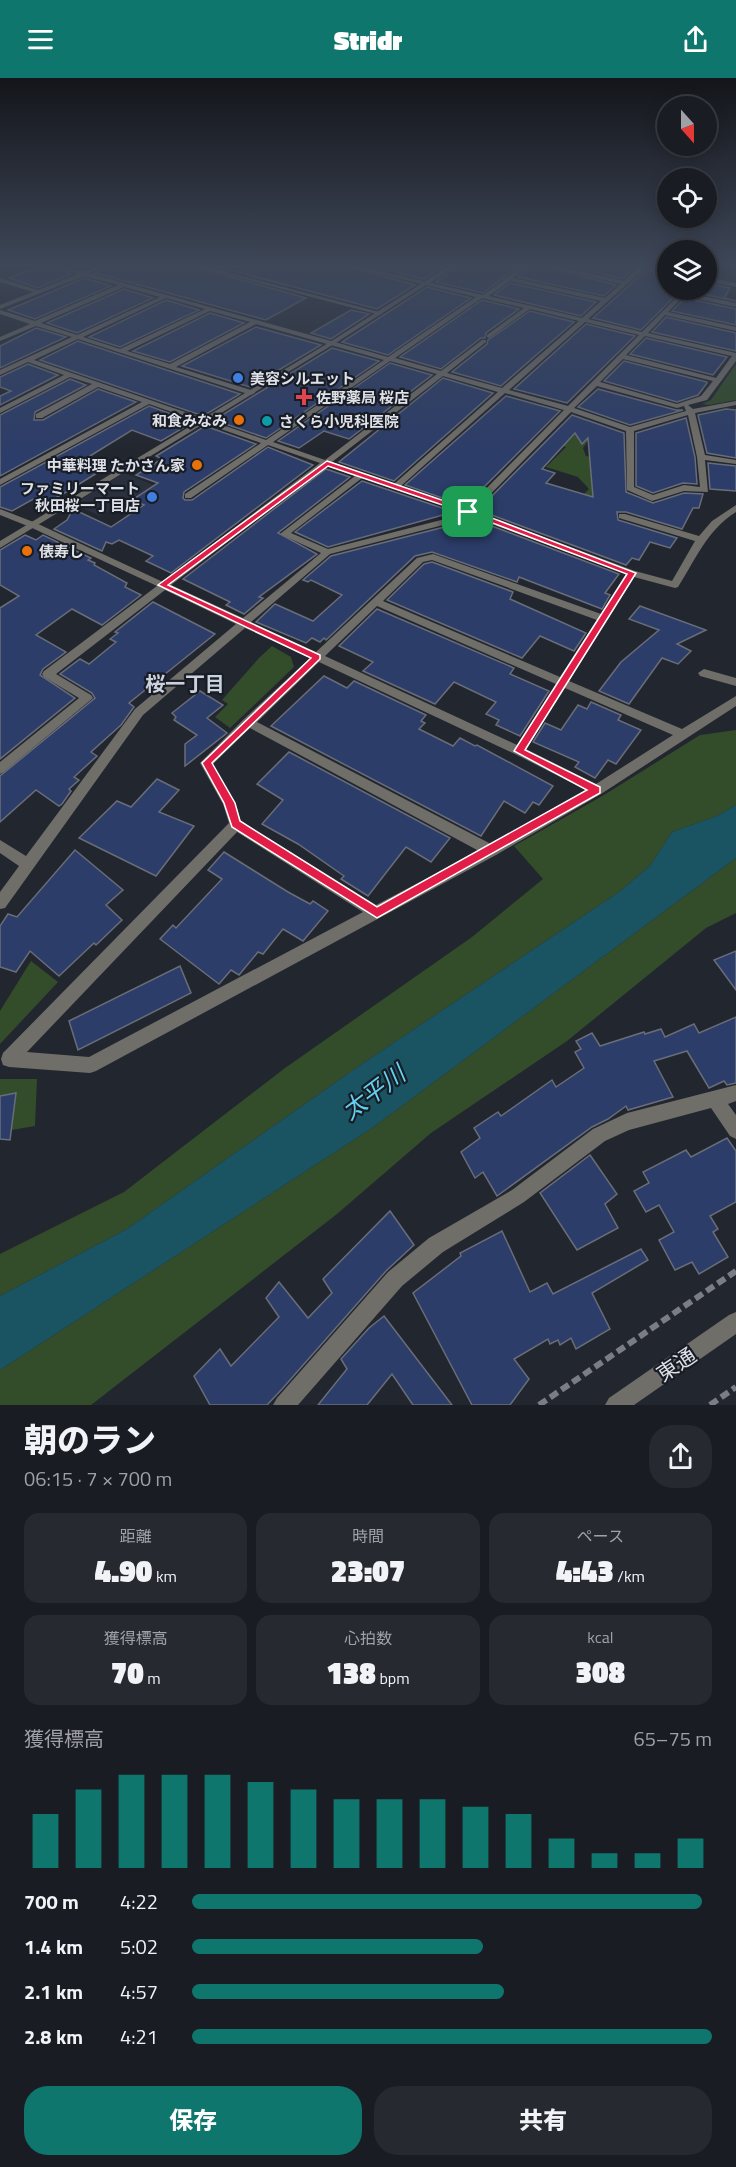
<!DOCTYPE html>
<html lang="ja">
<meta charset="utf-8">
<style>
:root{--surface:#1a1c23;--page:#272930;--text:#f1f3f6;--muted:#9fa1a6;--line:#383a41;--accent:#0f766e}
body{margin:0;font-family:"Titillium Web","Noto Sans JP",sans-serif;background:var(--page);color:var(--text);height:100vh;display:flex;flex-direction:column;font-size:22px;white-space:nowrap}
*{box-sizing:border-box;margin:0}
p{font-size:20px;color:var(--muted)}
.icon{flex:none;width:33px;height:33px;fill:none;stroke:currentColor;stroke-width:2;stroke-linecap:round;stroke-linejoin:round}
.map{position:relative;height:1327px;overflow:hidden}
.side{display:flex;flex-direction:column;background:var(--surface);flex:1}
.side>*{flex:none}
.needle{width:39px;rotate:159deg}
.controls{position:absolute;left:657px;top:18px;display:grid;gap:12px}
.controls a{display:grid;place-items:center;width:60px;height:60px;border-radius:50%;background:var(--surface);box-shadow:0 3px 15px #0003,0 0 0 2px var(--line);font-size:30px}
.pin{position:absolute;display:grid;place-items:center;width:51px;height:51px;color:#fff;margin:-26px;border-radius:12px;box-shadow:0 3px 9px #0006}
.round{display:grid;place-items:center;flex:none;width:63px;height:63px;border-radius:24px;background:var(--page)}
.summary{display:flex;align-items:center;justify-content:space-between;height:102px;padding:0 24px}
h1{font-size:33px;font-weight:800;line-height:45px}
.metrics{display:grid;grid-template-columns:repeat(3,1fr);gap:9px;height:102px;padding:6px 24px}
.metrics div{display:grid;align-content:center;border-radius:15px;background:var(--page);text-align:center}
.metrics b{font-size:30px;font-weight:800}
.metrics small{font-size:16px;font-weight:400}
.metrics p{font-size:16px}
.chart{height:168px;padding:12px 24px}
.chart p{display:flex;justify-content:space-between}
.chart svg{width:100%;height:108px;margin-top:6px;stroke:var(--accent);stroke-width:6}
.action{display:flex;gap:12px;margin-top:auto;padding:12px 24px}
.action a{flex:1;height:69px;border-radius:24px;background:var(--accent);color:#fff;font-size:24px;font-weight:800;line-height:69px;text-align:center}
.action a+a{background:var(--page);color:var(--text)}
ul{padding:0 24px;list-style:none;font-size:20px}
li{display:grid;grid-template-columns:96px 72px 1fr;align-items:center;height:45px}
li i{height:15px;border-radius:8px;background:var(--accent)}
header{display:flex;justify-content:space-between;align-items:center;height:78px;padding:0 24px;background:var(--accent);color:#fff;font-size:27px;font-weight:800}
.map>svg:first-child{display:block}
</style>
<header><svg class="icon" aria-label="menu" viewBox="0 0 24 24"><path d="M4 6h16M4 12h16M4 18h16"/></svg>Stridr<svg class="icon" aria-label="share" viewBox="0 0 24 24"><path d="M12 15V3M7 8l5-5 5 5M5 13v7h14v-7"/></svg></header>
<div class="map">
<svg width="736" height="1327" viewBox="0 0 736 1327">
<rect width="100%" height="100%" fill="#22262f"/>
<path fill="#2a303e" d="M124,395L176,416L151,432L127,422L100,438L73,426Z"/>
<g fill="#334c2a">
<path d="M736,286V322L709,327L702,326L711,322Z"/>
<path d="M589,342L600,346L583,370L586,378L596,380L616,430L582,418L589,411L578,399L546,389L566,369L558,366L573,352L581,353Z"/>
<path d="M272,568L291,579L294,589L230,650L215,639L228,626L222,622L259,580Z"/>
<path d="M736,652V727L717,738L672,754L650,788L619,814L356,990L127,1151L0,1218V1176L124,1114L285,990L472,859L543,801L514,768L604,717L700,657Z"/>
<path d="M736,780V835L706,850L567,963L431,1055L337,1136L91,1327H0V1292L372,1050Z"/>
<path d="M31,883L58,904L0,966V933Z"/>
<path d="M0,1001H37L35,1048L0,1054Z"/>
</g>
<path fill="#1a5463" d="M736,727V780L372,1050L0,1292V1218L127,1151L356,990L619,814L650,788L672,754L717,738Z"/>
<g fill="#2c3d69" stroke="#686d78" stroke-width="1.5" fill-rule="evenodd">
<path d="M42,188H52L71,196L38,210L9,200Z"/>
<path d="M107,188H192L306,220L266,242L96,195Z"/>
<path d="M215,188H345L415,207L377,231Z"/>
<path d="M370,188H444L424,201Z"/>
<path d="M458,188H519L483,215L436,204Z"/>
<path d="M531,188H542L616,207L604,218L518,199Z"/>
<path d="M568,188H636L623,201Z"/>
<path d="M646,192L668,197V212H681L641,252L593,240Z"/>
<path d="M84,200L111,208L35,241L8,232Z"/>
<path d="M510,205L596,224L581,238L494,217Z"/>
<path d="M706,205L730,210L724,220L736,223L692,214V212H706Z"/>
<path d="M427,209L471,220L388,277L342,264Z"/>
<path d="M124,211L153,220L77,255L47,245Z"/>
<path d="M685,220L736,231V247L672,233Z"/>
<path d="M166,222L199,232L120,269L89,259Z"/>
<path d="M482,222L519,231L486,255L485,260H481L441,291L400,279Z"/>
<path d="M351,232L369,236L331,261L311,255Z"/>
<path d="M530,233L574,244L501,308L452,294L487,266L488,262Z"/>
<path d="M210,235L244,245L170,284L133,273Z"/>
<path d="M666,239L736,255V273L652,254Z"/>
<path d="M586,246L635,258L567,325L514,311Z"/>
<path d="M256,249L321,267L250,309L182,288Z"/>
<path d="M36,250L66,259L0,290V268Z"/>
<path d="M646,260L727,279L713,297L630,276Z"/>
<path d="M78,263L240,316L203,338L40,282Z"/>
<path d="M332,270L379,283L266,360L214,342Z"/>
<path d="M624,283L707,304V305L698,317L677,324L604,303Z"/>
<path d="M390,285L432,297L349,361L324,353L299,370L278,363Z"/>
<path d="M28,286L58,297L0,327V318L11,313L0,309V299Z"/>
<path d="M443,300L493,315L394,403L339,384Z"/>
<path d="M70,301L86,307L35,334L34,342H43L98,311L136,324L0,398V337Z"/>
<path d="M598,311L676,332H683L630,347L578,329Z"/>
<path d="M506,318L560,333L465,428L405,407Z"/>
<path d="M149,328L193,344L161,363L132,352L85,381L105,390L63,416L46,425L35,420L12,433L0,429V409Z"/>
<path d="M726,331L736,332V380L707,375L698,337Z"/>
<path d="M572,337L624,355L626,414L653,425L684,415L703,416L699,430H693L682,451L626,434H617L618,442L677,460L670,470L650,464L639,482L632,480L626,487L478,432ZM575,355L582,366L588,360L593,419L546,405L555,395L542,391Z"/>
<path d="M686,340L695,379L697,406L683,405L653,415L636,408V355Z"/>
<path d="M205,348L256,366L184,414L183,420L185,422H192L268,369L313,387L171,495L146,483L153,478L119,462L112,466L106,464L102,473L54,451L67,442L73,431L111,449L144,427L132,422L158,405L136,397L162,381L156,378Z"/>
<path d="M708,385L736,388V413L710,411Z"/>
<path d="M326,391L350,399L278,455L317,476L259,519L263,520L244,536L226,527L230,524L183,501Z"/>
<path d="M362,403L454,434L328,469L295,454Z"/>
<path d="M468,439L619,496L605,515L610,517L602,531L519,499L517,504L432,474L415,478L326,562L324,560L320,564L312,560L306,565L256,544L275,526L313,543L342,517L311,502L308,504L303,502L331,478L456,446Z"/>
<path d="M25,457L36,462L43,457L91,480L88,482L95,485L94,487L127,505L125,509L141,517L102,547L72,531L36,557L66,574L43,591L40,597L75,620L0,681V530L19,518L0,507V472Z"/>
<path d="M432,484L513,514L510,521L586,555L574,573L540,558L522,580L387,522L424,486Z"/>
<path d="M153,524L215,556L129,625L134,629L121,647L91,674L97,678L74,699L79,702L69,711L71,713L62,726L59,728L36,712L0,744V698L95,620L92,615L60,596L80,581L89,586L116,564L110,561L118,555L115,554Z"/>
<path d="M640,528L706,552L677,566L691,573L678,586L662,580L629,626L599,613L621,584L659,552L629,541Z"/>
<path d="M377,531L514,590L510,596L549,613L520,658L496,647L499,642L486,636L496,624L454,604L435,626L363,593L373,584L339,568Z"/>
<path d="M324,598L347,610L354,603L426,637L421,643L425,645L419,651L453,668L460,660L475,668L477,667L553,708L539,727L533,724L525,735L504,723L481,758L271,648Z"/>
<path d="M200,613L223,627L207,640L227,655L185,688V666L197,657L174,642L176,639L172,635Z"/>
<path d="M591,624L621,637L618,642L641,652L616,686L608,682L595,700L575,689L579,684L533,664L545,645L561,652L578,627L587,631Z"/>
<path d="M289,674L450,760L431,784L406,769L368,818L341,801L344,798L298,766L262,746L283,722L257,706Z"/>
<path d="M157,701L179,712L159,734L194,748L156,798L79,760L117,723L131,729Z"/>
<path d="M75,772L123,812L106,827L122,842L96,867L94,865L59,898L30,873L16,894L0,889V848L8,836L17,839Z"/>
<path d="M224,774L288,814L310,826L313,823L328,833L303,863L283,851L263,876L258,874L239,897L231,892L219,906L160,861L173,847L176,850L222,801L208,792Z"/>
<path d="M736,873V912L714,882Z"/>
<path d="M180,888L191,915L78,972L69,943Z"/>
<path d="M736,939V1005L727,1007L724,1003L709,1010L687,973L654,983L673,1019L628,1032L626,1028L608,1041L592,1049L497,1118L483,1094L475,1100L461,1074L480,1060L474,1050L498,1034L501,1038L552,1002L556,1009L584,990L575,974L581,971L576,963L592,955L600,968L644,954L645,956L661,951L665,959L694,946L699,955Z"/>
<path d="M16,1015L10,1062L0,1061V1018Z"/>
<path d="M727,1060L736,1073V1124L710,1138L718,1151L713,1154L728,1179L699,1196L692,1184L675,1192L659,1162L674,1154L659,1127L646,1134L634,1113L649,1105L643,1094L686,1072L691,1079Z"/>
<path d="M590,1077L617,1116L605,1126L618,1150L577,1172L540,1115Z"/>
<path d="M390,1133L414,1167L386,1193L282,1311L267,1327H210L194,1298L220,1271L231,1288L279,1239L266,1220L279,1204L308,1240L332,1215L323,1201Z"/>
<path d="M502,1153L530,1214L547,1205L553,1216L641,1171L648,1182L592,1215L610,1251L576,1271L571,1260L560,1267L558,1262L550,1266L548,1261L514,1281L529,1301L510,1327H472L413,1215L461,1178L460,1175Z"/>
<path d="M384,1238L452,1327H413L392,1296L367,1327H318L347,1291L341,1281L369,1250Z"/>
</g>
<g fill="none" stroke-linecap="round" stroke-linejoin="round">
<g stroke="#7a7d85" stroke-width="6" stroke-dasharray="9 4.5" stroke-linecap="butt">
<path d="M539,1327L736,1193"/>
<path d="M710,1327L736,1309"/>
</g>
<g fill="#706e69" fill-rule="evenodd">
<path d="M54,188C64,188 76,195 85,193C92,192 97,188 105,188L89,195L388,279L476,219L347,188H358L483,217L523,188H529L513,200L605,220L621,206L544,188H556L624,203L640,188L668,191V195L645,190L588,241L642,254L684,212H690L687,215L736,225V229L684,218L668,234L736,249V253L665,237L648,255L736,275V283L707,322L688,327L693,331L736,323V327L695,335L705,377L736,382V386L705,382L708,414L684,413L652,423L627,412L626,353L571,334L474,433L635,493L672,503L695,463L619,440V436H625L699,458L712,443L736,427V434C707,452 696,481 678,509L675,510L634,499L569,603L682,651L736,618V628L601,716L496,777L96,993L90,995L9,989L3,987L1,981L3,975L229,745L223,726L200,685L244,641L310,580L245,550L143,637L5,830L0,831V814L19,788L0,775V762L26,778L135,631L236,546L165,512L56,596L91,617L93,620L4,694L0,696V684L79,620L44,599L42,596L44,593L157,508L30,449L0,437V431L36,445L163,504L320,385L268,367L191,420H185V416L261,365L149,326L0,407V401L142,324L98,309L42,340H36V336L92,306L70,299L0,335V330L64,297L28,284L0,297V292L72,259L36,248L0,263V259L30,246L0,236V232L35,243L118,207L84,198L0,231V227L33,214L0,204V200L38,212L78,196ZM510,203L601,223L582,240L489,218ZM124,209L160,219L77,257L41,245ZM166,220L205,231L120,271L83,259ZM482,220L524,230L487,257V259L489,260L530,231L579,243L502,310L447,295L486,264V262H482L441,293L395,280ZM210,233L250,244L170,286L127,273ZM585,244L639,257L568,328L509,312ZM256,246L384,282L266,362L34,282L78,261L251,317L255,315L254,313L176,289ZM645,258L732,278L716,300L626,277ZM623,281L713,303L701,318L677,326L600,304ZM390,283L437,296L325,382L273,364ZM443,298L498,314L394,406L332,384ZM597,308L677,330L684,328L686,333L630,349L574,330ZM505,315L564,332L466,431L401,408ZM688,337L697,379L700,409L684,407L653,417L634,409V353ZM327,388L355,398L280,456L321,475L243,540L171,507ZM362,400L460,434L449,440L328,471L291,455ZM468,437L626,496L601,536L433,476L417,480L316,574L251,544L330,476L455,444ZM432,482L597,542L560,599L383,523L423,484ZM377,528L556,606L517,667L325,578ZM319,584L515,676L586,712L491,766L257,644ZM565,610L673,657L596,706L526,671ZM250,650L479,773L376,827L241,743L235,725L213,686ZM237,754L363,834L89,979L27,974Z"/>
<path d="M194,188H204L383,235L380,237Z"/>
<path d="M706,188H712L706,194Z"/>
<path d="M706,199L736,205V209L706,203Z"/>
<path d="M704,591L736,600V608L700,598L698,595Z"/>
<path d="M736,1007V1023L728,1026L736,1037V1061L730,1058L711,1030L629,1052L605,1063L524,1124L443,1174L402,1208L298,1327H273L277,1320L388,1194L429,1160L512,1112L593,1051L627,1035Z"/>
</g>
<g fill="#706e69" fill-rule="evenodd">
<path d="M449,188H456L334,266L0,470V463L330,264Z"/>
<path d="M736,1234V1256L634,1327H605L609,1320L729,1237Z"/>
</g>
</g>
<linearGradient id="sky" x2="0" y2="1"><stop stop-color="#13151a"/><stop offset="0.5" stop-color="#3e4758"/><stop offset="1" stop-color="#3e4758" stop-opacity="0"/></linearGradient>
<rect width="736" height="374" fill="url(#sky)"/>
<path fill="#e11d48" stroke="#fff" stroke-width="1.5" fill-rule="evenodd" d="M327,383L471,432L636,495L525,672L600,709V715L377,840L232,749L224,725L202,685L311,580L158,507ZM328,388L466,435L627,496L514,673L587,712L377,829L240,743L235,725L212,685L320,581V577L168,507Z"/>
<g fill="#3f7fe0" stroke="#181c25" stroke-width="2">
<circle cx="238" cy="300" r="6"/>
<circle cx="152" cy="419" r="6"/>
</g>
<path fill="#e0444e" stroke="#181c25" stroke-width="2" d="M301 310h6v6h6v6h-6v6h-6v-6h-6v-6h6z"/>
<g fill="#e8710a" stroke="#181c25" stroke-width="2">
<circle cx="239" cy="342" r="6"/>
<circle cx="197" cy="387" r="6"/>
<circle cx="27" cy="473" r="6"/>
</g>
<circle fill="#0f9aa8" stroke="#181c25" stroke-width="2" cx="267" cy="343" r="6"/>
<g text-anchor="middle" dominant-baseline="central" stroke-width="4.5" stroke-linejoin="round" paint-order="stroke">
<g font-size="15" font-weight="bold" fill="#dfe1e8" stroke="#181c25" text-anchor="start">
<text x="250" y="300">美容シルエット</text>
<text x="316" y="319">佐野薬局 桜店</text>
<text x="227" y="342" text-anchor="end">和食みなみ</text>
<text x="279" y="343">さくら小児科医院</text>
<text x="185" y="387" text-anchor="end">中華料理 たかさん家</text>
<text x="140" y="410" text-anchor="end">ファミリーマート<tspan x="140" dy="17">秋田桜一丁目店</tspan></text>
<text x="39" y="473">俵寿し</text>
</g>
<g font-size="20" font-weight="bold" fill="#cbd1dd" stroke="#181c25">
<text x="185" y="605">桜一丁目</text>
</g>
<g font-size="21" fill="#dfe1e8" stroke="#181c25">
<text transform="translate(676 1286) rotate(-34)">東通</text>
</g>
<g font-size="24" font-style="italic" fill="#62d1ef" stroke="#181c25">
<text transform="translate(373 1014) rotate(-37)">太平川</text>
</g>
</g>
</svg>
<div class="controls">
<a><svg class="needle" viewBox="-14 -14 28 28"><path d="M0-13l5 13h-10z" fill="#e53935"/><path d="M0 13l5-13h-10z" fill="#9fa1a6"/></svg></a>
<a><svg class="icon" aria-label="locate" viewBox="0 0 24 24"><circle cx="12" cy="12" r="6"/><path d="M12 2v4M12 18v4M2 12h4M18 12h4"/></svg></a>
<a><svg class="icon" aria-label="layers" viewBox="0 0 24 24"><path d="M12 4l9 5-9 5-9-5zM3 14l9 5 9-5"/></svg></a>
</div>
<div class="pin" style="left:468px;top:434px;background:#1e9e55"><svg class="icon" aria-label="arrive" viewBox="0 0 24 24"><path d="M6 21V4h12l-3 4 3 4H6"/></svg></div>
</div>
<section class="side">
<div class="summary"><div><h1>朝のラン</h1><p>06:15 · 7 × 700 m</p></div><a class="round"><svg class="icon" aria-label="share" viewBox="0 0 24 24"><path d="M12 15V3M7 8l5-5 5 5M5 13v7h14v-7"/></svg></a></div>
<div class="metrics">
<div><p>距離</p><b>4.90<small> km</small></b></div>
<div><p>時間</p><b>23:07</b></div>
<div><p>ペース</p><b>4:43<small> /km</small></b></div>
</div>
<div class="metrics">
<div><p>獲得標高</p><b>70<small> m</small></b></div>
<div><p>心拍数</p><b>138<small> bpm</small></b></div>
<div><p>kcal</p><b>308</b></div>
</div>
<div class="chart"><p><span>獲得標高</span>65–75 m</p>
<svg viewBox="0 0 160 44" preserveAspectRatio="none"><path d="M5 44V22M15 44V12M25 44V6M35 44V6M45 44V6M55 44V9M65 44V12M75 44V16M85 44V16M95 44V16M105 44V19M115 44V22M125 44V32M135 44V38M145 44V38M155 44V32"/></svg>
</div>
<ul>
<li><b>700 m</b>4:22<i style="width:98%"></i></li>
<li><b>1.4 km</b>5:02<i style="width:56%"></i></li>
<li><b>2.1 km</b>4:57<i style="width:60%"></i></li>
<li><b>2.8 km</b>4:21<i style="width:100%"></i></li>
</ul>
<div class="action"><a>保存</a><a>共有</a></div>
</section>
